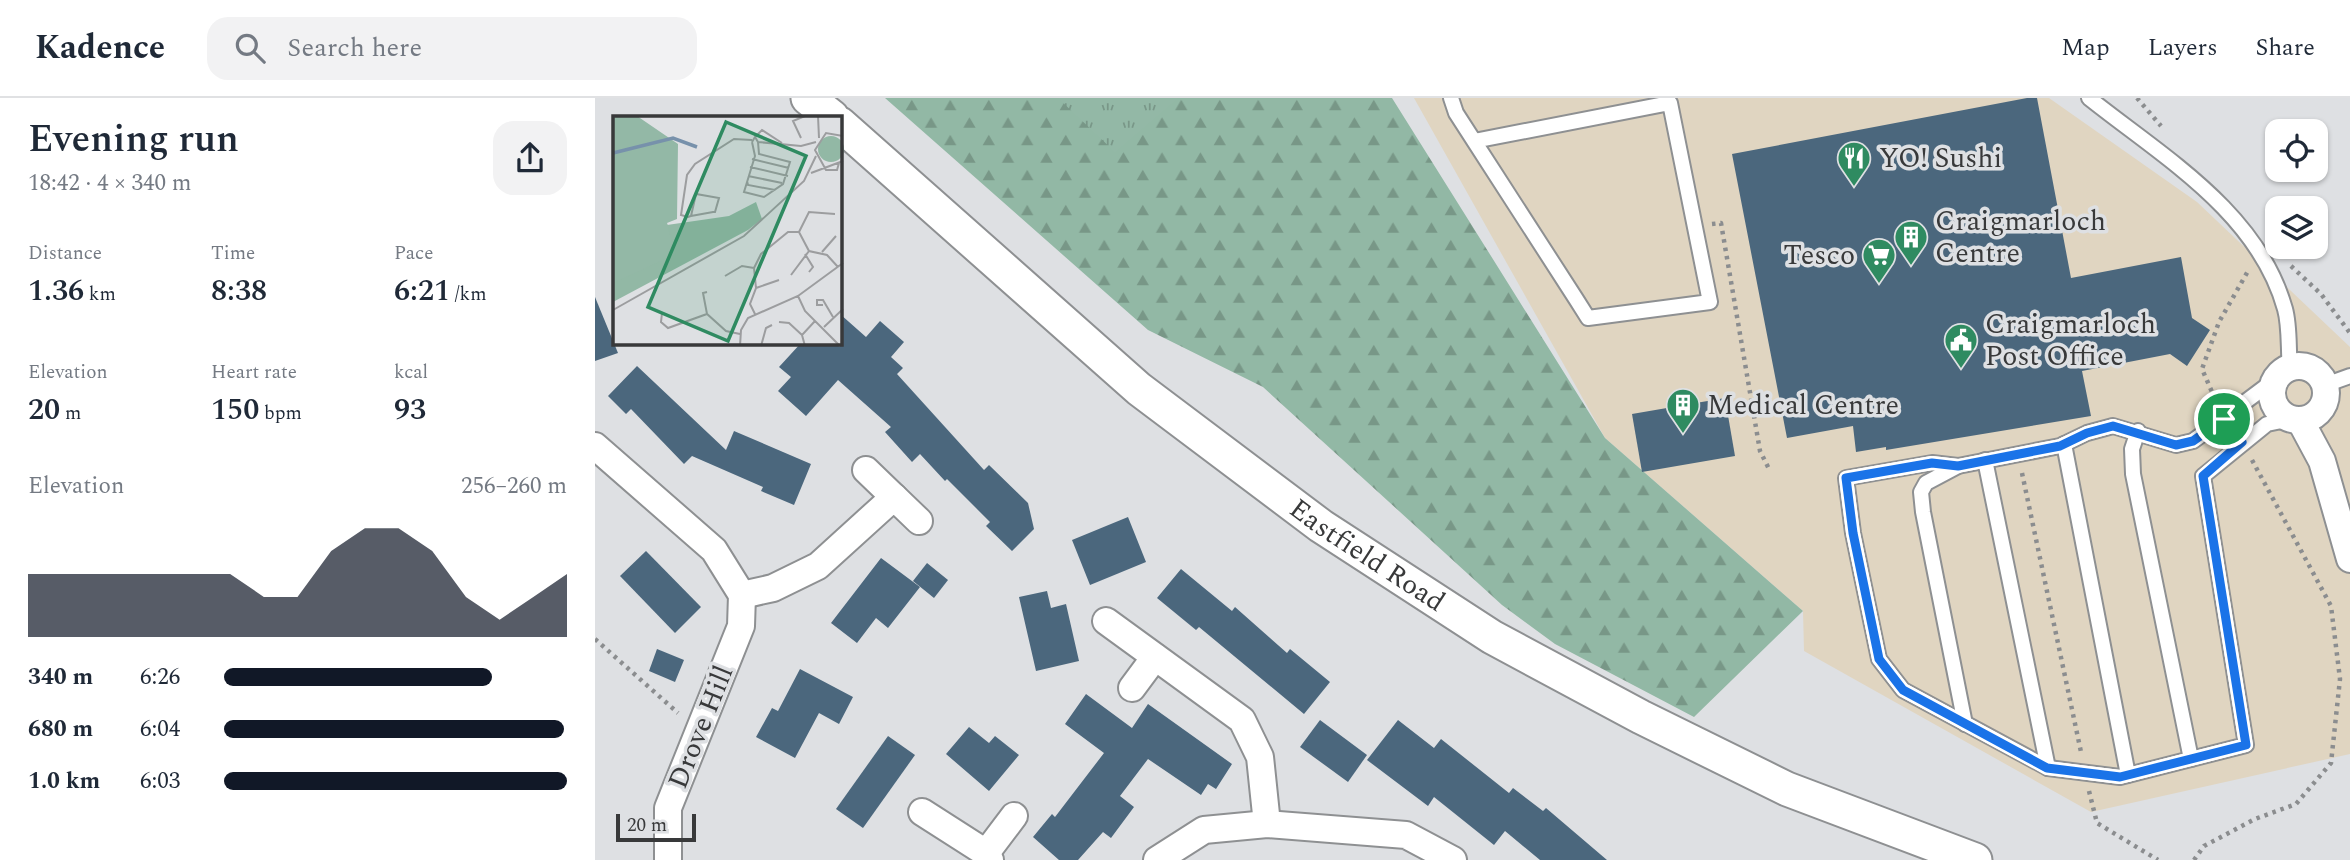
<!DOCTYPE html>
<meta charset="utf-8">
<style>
:root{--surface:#fff;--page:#f2f2f3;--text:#1f2937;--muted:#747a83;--line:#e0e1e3;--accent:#111827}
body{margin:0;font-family:Spectral,serif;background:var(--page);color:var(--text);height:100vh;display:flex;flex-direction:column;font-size:26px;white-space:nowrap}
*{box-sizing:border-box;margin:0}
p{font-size:23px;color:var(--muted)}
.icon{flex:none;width:38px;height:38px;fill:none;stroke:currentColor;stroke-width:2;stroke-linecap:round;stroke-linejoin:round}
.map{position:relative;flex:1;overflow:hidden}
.side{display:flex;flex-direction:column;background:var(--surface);width:595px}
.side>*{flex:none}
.tools{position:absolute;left:1670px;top:21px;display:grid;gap:14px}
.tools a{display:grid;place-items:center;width:63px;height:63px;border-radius:14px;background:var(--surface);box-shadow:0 2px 5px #0004;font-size:35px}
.scale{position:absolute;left:21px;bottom:18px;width:80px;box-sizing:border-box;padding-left:7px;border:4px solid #38393a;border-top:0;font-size:19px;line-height:24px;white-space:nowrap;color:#38393a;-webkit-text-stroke:5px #dee0e3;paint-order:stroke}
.pin{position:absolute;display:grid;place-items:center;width:60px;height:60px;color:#fff;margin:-30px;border:4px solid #fff;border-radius:50%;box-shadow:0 2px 7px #0007}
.round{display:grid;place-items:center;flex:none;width:74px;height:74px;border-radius:21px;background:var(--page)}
.summary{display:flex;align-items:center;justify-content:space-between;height:119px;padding:0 28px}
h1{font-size:38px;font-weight:600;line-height:52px}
.figures{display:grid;grid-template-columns:repeat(3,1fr);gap:10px;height:119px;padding:7px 28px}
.figures div{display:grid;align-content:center}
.figures b{font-size:30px;font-weight:600}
.figures small{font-size:19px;font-weight:400}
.figures p{font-size:19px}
.chart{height:196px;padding:14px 28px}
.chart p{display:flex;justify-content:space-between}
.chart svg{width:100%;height:126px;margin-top:7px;fill:var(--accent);opacity:.7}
ul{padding:0 28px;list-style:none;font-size:23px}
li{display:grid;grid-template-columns:112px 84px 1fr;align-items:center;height:52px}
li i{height:18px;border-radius:9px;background:var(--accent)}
header{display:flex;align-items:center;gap:42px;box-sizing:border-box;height:98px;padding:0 35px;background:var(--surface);border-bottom:2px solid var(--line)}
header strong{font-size:33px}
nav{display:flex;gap:38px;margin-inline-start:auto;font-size:24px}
.search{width:490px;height:63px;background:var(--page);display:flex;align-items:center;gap:18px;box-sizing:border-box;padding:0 24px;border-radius:21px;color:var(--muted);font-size:26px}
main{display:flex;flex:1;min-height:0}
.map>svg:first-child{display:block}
</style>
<header>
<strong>Kadence</strong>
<div class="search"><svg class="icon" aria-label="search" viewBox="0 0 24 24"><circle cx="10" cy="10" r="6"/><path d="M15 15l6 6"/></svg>Search here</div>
<nav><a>Map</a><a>Layers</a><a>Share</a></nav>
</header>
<main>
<section class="side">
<div class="summary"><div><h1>Evening run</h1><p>18:42 · 4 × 340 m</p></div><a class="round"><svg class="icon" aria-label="share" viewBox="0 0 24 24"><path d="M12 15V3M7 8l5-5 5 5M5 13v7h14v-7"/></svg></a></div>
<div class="figures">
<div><p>Distance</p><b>1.36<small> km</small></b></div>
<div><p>Time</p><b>8:38</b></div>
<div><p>Pace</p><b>6:21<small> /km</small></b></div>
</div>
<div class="figures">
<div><p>Elevation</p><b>20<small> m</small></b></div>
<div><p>Heart rate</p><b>150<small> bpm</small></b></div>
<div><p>kcal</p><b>93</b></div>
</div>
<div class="chart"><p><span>Elevation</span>256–260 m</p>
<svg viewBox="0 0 160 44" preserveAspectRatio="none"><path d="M0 44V22L10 22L20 22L30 22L40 22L50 22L60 22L70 30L80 30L90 14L100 6L110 6L120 14L130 30L140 38L150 30L160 22V44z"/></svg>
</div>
<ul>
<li><b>340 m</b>6:26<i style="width:78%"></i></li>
<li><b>680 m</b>6:04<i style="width:99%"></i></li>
<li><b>1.0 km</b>6:03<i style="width:100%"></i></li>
</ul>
</section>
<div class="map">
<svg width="1755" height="762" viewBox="0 0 1755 762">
<defs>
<pattern id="grass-tufts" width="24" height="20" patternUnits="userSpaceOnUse" patternTransform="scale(1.75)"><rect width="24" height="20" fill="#93b8a6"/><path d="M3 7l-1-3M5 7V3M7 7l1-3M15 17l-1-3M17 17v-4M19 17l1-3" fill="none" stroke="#799788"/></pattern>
<pattern id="forest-firs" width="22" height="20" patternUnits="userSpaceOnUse" patternTransform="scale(1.75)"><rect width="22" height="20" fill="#92b8a5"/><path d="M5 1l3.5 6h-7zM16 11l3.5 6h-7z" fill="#789787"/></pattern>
</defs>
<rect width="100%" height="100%" fill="#dee0e3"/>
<path fill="#e0d5c1" d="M819,0H1454L1602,104L1755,249V656L1496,714L1209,553L1208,513L1010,340Z"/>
<path fill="url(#grass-tufts)" d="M368,0H609L518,89Z"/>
<path fill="url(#forest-firs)" d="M290,0H463L520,54L583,0H797L1010,340L1208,513L1099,619L960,546L907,507L668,289L553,232Z"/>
<g fill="#4b677d">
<path d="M1432,0H1442L1476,180L1586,159L1597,220L1615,232L1592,268L1575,256L1487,273L1496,318L1291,352V349L1261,354L1258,328L1192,340L1137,56Z"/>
<path d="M0,199L23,255L0,263Z"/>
<path d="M245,216L271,239L285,223L309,244L296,259L308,270L302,276L389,372L394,367L433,405L439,431L417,453L391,428L395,424L352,381L350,383L325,356L317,364L290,334L296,329L243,282L211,318L183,293L196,279L184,269L206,245H245Z"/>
<path d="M42,268L131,352L139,333L216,366L199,407L166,393L168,389L97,358L89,366L36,311L31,316L13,298Z"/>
<path d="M1130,300L1140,358L1047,374L1037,316Z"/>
<path d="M533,419L551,464L495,487L477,442Z"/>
<path d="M51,453L106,509L80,535L25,478Z"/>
<path d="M286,460L325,489L293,530L281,520L262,545L236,525Z"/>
<path d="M332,465L353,482L339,500L318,483Z"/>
<path d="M586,471L637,513L640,509L692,555L695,551L735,584L709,616L604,529L601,532L562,500Z"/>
<path d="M452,493L456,510L471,506L484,563L441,573L424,499Z"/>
<path d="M62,551L89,562L80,584L54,573Z"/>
<path d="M205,571L258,599L244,626L224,615L200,660L161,639L177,610L183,613Z"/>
<path d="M491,596L537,630L553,606L637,666L621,691L613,686L606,697L553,661L525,698L539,709L516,740L508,734L483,762H464L438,739L457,716L460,719L509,655L470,626Z"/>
<path d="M725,622L772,657L753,684L705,649Z"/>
<path d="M803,622L839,650L846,641L914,695L918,690L948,713L951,710L1012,762H945L910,733L899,747L839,699L833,708L772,662Z"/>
<path d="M374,629L394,645L400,638L424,657L394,693L351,656Z"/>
<path d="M293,638L320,657L268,730L241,711Z"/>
</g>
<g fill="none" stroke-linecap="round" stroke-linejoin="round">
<defs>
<g id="service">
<path d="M856,0L861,15L981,201L993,220L1115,204L1075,5L879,43"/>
<path d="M1494,0C1568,59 1663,114 1690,211C1695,229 1693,251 1695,270"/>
<path d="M1730,287L1755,278"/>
<path d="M1543,333L1537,351L1538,376L1596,661"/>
<path d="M1469,346L1533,677"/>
<path d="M1390,362L1453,670"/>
<path d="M1363,368L1337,365L1251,380L1258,435L1284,561L1308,592L1453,670L1525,679L1651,647L1608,378L1672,326L1696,321"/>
<path d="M1370,626L1328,414L1326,394L1331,385L1363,368L1465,348L1492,335L1518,328L1581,347L1598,343L1682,280"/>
</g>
<g id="minor">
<circle cx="1704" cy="295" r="27"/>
<path d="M1705,322L1727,363L1755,461"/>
<path d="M0,348L119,452L147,497L146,528L73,710V762"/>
<path d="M271,372L299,399"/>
<path d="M147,497L178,490L223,468L299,399L324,423"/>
<path d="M511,523L647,622L665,659L672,726"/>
<path d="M537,590L560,559"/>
<path d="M327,714L391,755L395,762"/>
<path d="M391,755L419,718"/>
<path d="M562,762L609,732L672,726L811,737L858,762"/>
</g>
<g id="tertiary">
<path d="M213,0L237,19"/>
<path id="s1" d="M245,26L544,291L726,428L897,539L1046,619L1192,691L1380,762"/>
</g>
</defs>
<use href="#service" stroke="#8e9092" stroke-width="18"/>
<use href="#minor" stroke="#8e9092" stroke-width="30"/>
<use href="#tertiary" stroke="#8e9092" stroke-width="37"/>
<g stroke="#8b8d8f" stroke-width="4.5" stroke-dasharray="3.5 5" stroke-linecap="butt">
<path d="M1542,0L1566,28"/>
<path d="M1117,126L1126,125L1165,353L1175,373"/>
<path d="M1696,168L1726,196L1755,235"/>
<path d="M1620,301L1607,271L1624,224L1653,173"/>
<path d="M1427,375L1486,654"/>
<path d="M0,541L83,615"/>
<path d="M1494,693L1502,725L1563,762"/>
<path d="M1599,762L1609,748L1660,721L1701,706L1736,665L1745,581L1736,508L1657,362"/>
</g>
<use href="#service" stroke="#fff" stroke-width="14"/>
<use href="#minor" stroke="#fff" stroke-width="26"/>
<use href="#tertiary" stroke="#fff" stroke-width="33"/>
</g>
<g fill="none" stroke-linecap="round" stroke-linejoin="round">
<defs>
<path id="route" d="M1629,321L1647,344L1608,378L1651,647L1525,679L1452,670L1308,592L1284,561L1258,435L1251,380L1337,365L1363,368L1465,348L1492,335L1518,328L1581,347L1598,343Z"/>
</defs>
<use href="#route" stroke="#fff" stroke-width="14"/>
<use href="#route" stroke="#1a73e8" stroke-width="9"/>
</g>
<defs>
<symbol id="restaurant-pin" viewBox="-11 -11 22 30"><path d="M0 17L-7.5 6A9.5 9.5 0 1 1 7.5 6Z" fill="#2f8b61" stroke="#dee0e3"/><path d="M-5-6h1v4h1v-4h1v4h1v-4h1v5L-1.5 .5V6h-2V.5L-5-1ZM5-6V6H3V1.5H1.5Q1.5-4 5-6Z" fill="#fff"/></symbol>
<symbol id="building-pin" viewBox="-11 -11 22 30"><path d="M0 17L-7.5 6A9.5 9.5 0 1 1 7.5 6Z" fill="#2f8b61" stroke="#dee0e3"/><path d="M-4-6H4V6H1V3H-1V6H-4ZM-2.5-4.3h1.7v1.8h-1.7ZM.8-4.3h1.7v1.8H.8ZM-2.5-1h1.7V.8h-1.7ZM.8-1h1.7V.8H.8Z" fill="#fff"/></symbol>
<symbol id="supermarket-pin" viewBox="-11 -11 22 30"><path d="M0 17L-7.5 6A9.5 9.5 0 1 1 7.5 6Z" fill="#2f8b61" stroke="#dee0e3"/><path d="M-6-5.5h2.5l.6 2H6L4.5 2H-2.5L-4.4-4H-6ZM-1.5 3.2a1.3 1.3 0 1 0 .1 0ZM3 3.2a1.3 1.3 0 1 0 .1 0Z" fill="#fff"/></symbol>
<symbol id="civic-pin" viewBox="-11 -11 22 30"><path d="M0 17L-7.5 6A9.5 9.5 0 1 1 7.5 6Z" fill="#2f8b61" stroke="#dee0e3"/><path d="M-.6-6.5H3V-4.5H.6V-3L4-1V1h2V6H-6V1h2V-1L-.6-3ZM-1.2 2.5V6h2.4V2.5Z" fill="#fff"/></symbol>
</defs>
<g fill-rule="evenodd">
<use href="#restaurant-pin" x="1240" y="41" width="38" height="52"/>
<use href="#building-pin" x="1297" y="120" width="38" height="52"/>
<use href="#supermarket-pin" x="1265" y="138" width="38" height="52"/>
<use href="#civic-pin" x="1347" y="223" width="38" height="52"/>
<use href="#building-pin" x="1069" y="288" width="38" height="52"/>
</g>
<g text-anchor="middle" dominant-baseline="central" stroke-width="7" stroke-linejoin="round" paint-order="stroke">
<g font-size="28" fill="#38393a" stroke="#dee0e3" text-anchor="start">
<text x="1284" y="60">YO! Sushi</text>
<text x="1340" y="123">Craigmarloch<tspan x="1340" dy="32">Centre</tspan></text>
<text x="1260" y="157" text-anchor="end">Tesco</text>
<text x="1390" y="226">Craigmarloch<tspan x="1390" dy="32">Post Office</tspan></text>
<text x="1112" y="307">Medical Centre</text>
</g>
<g font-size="28" fill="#38393a" stroke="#dee0e3">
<text stroke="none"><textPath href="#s1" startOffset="682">Eastfield Road</textPath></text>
<text transform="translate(106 629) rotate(-68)">Drove Hill</text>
</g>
</g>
<g transform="translate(18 18)">
<rect width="229" height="229" fill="#dee0e3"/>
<path d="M0,0H24L65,28L64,103L54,107L67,140L0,182Z" fill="#93b8a6"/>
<path d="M205 33a13 13 0 1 1 26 0a13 13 0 1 1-26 0ZM143,86L149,103L135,114L0,186V167L63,138L54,109L116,100Z" fill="#92b8a5"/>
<path fill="none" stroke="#7791ab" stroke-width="3.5" d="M0,37L60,22L84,31"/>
<path fill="none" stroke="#9c9d9f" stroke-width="2" d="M205,0L206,22M142,21L149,14L169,27M188,22L180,5L192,0M139,26L142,40L131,76L151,81L170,68L177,46L146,38L145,26M139,26L142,21L145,26L188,30L203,26M139,43L176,52M226,47L224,54H213L202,34L213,17L230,20M137,51L175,60M198,57L230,45M135,60L169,67M134,65L135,69L162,74M78,100L83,78L106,82L102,96H100L78,100L75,101L68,99L74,59L82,48L121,23L139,24M186,116L196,96L222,98M209,136L223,120M192,138L200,151L196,156M178,159L196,135M112,160L129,150L141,152M143,172L166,164M185,180L192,195L227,230M210,189H204V184H210L220,201M0,194L131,120L191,65L203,40M49,197L48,206L55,212L94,198L113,215L127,218M94,198L90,177L94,176M142,198L137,188L143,172L141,152L148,138L175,116H186L196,135L214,139L225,151M166,206L176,207L189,219M211,211L230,193M127,230L128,214L135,202L185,180L230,147M148,230L153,212L159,209M192,230L189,219L202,205"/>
<path fill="#2f8b61" fill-opacity="0.15" stroke="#2f8b61" stroke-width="3.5" d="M113,6L193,40L115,225L35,191Z"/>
<rect width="229" height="229" fill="none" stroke="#38393a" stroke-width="3.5"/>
</g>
</svg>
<div class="tools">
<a><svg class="icon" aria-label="locate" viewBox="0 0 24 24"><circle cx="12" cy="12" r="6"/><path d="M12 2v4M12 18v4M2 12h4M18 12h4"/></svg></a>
<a><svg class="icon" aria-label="layers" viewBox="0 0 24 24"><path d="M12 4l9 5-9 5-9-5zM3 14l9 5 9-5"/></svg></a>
</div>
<div class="scale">20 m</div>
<div class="pin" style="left:1629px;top:321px;background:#1e9e55"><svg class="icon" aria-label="arrive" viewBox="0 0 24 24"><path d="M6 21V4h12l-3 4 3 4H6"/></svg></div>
</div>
</main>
